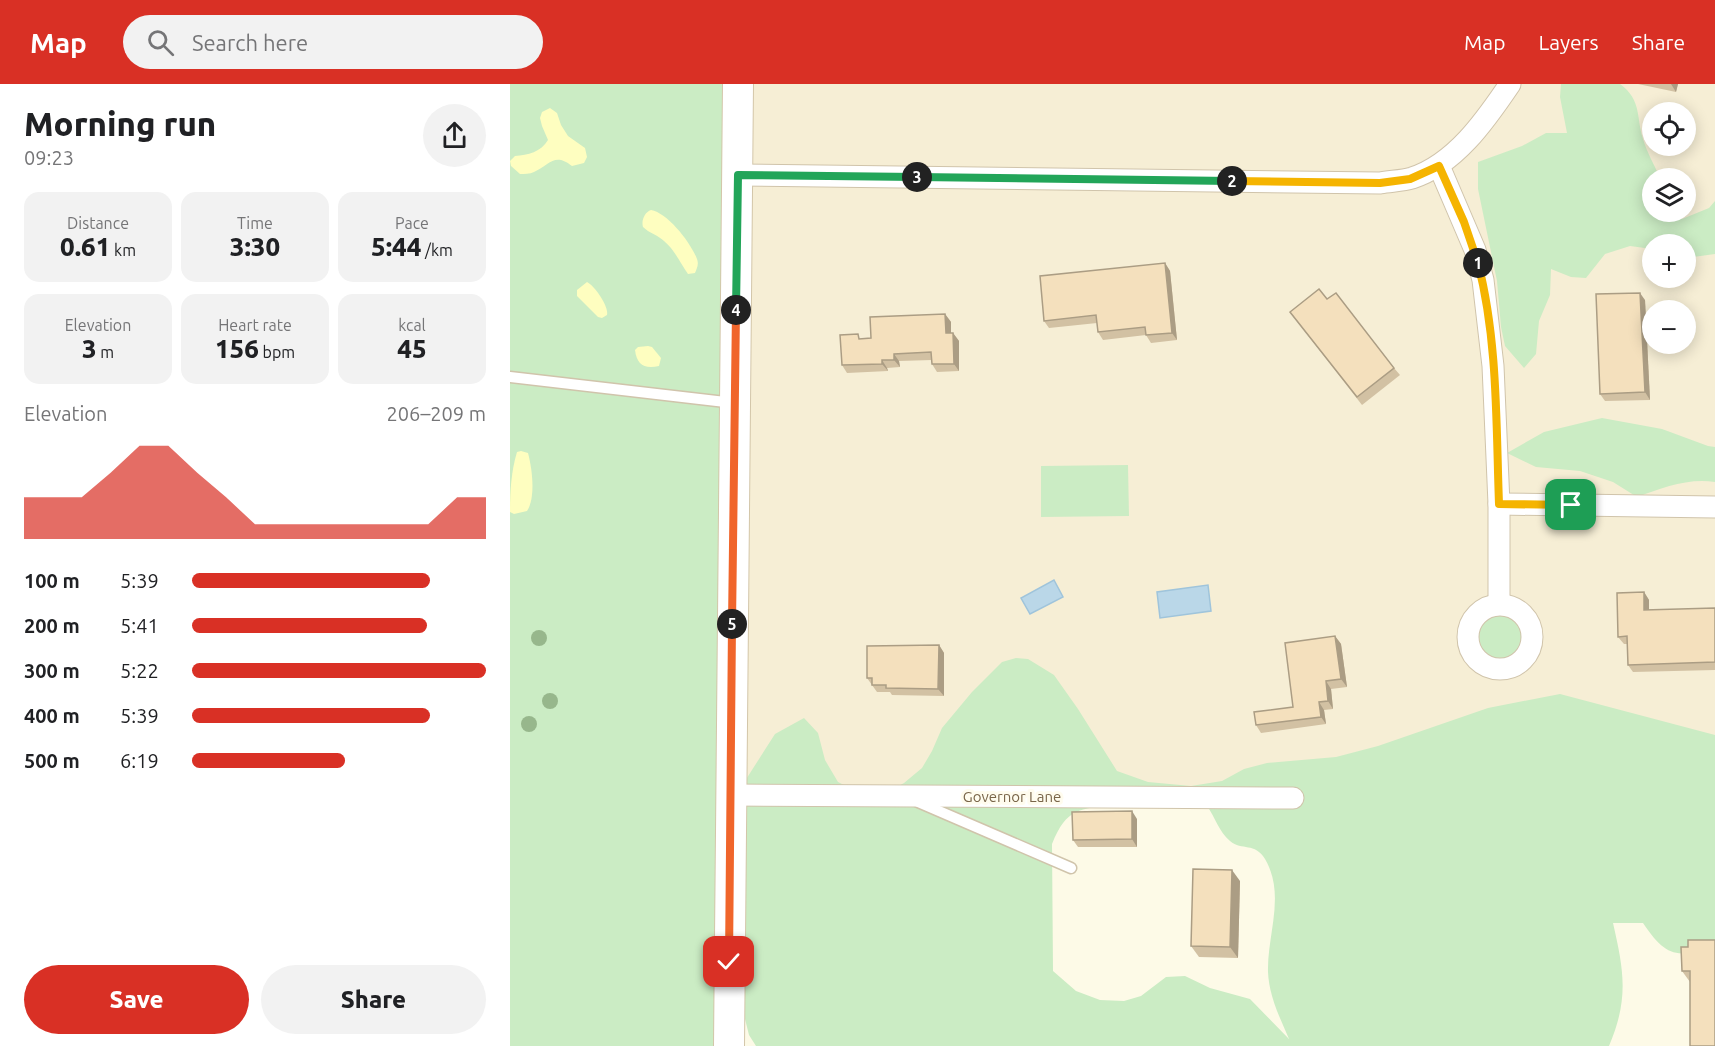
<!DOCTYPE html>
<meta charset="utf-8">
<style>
:root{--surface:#fff;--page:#f2f2f2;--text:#202124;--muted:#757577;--accent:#d93025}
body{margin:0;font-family:Ubuntu,sans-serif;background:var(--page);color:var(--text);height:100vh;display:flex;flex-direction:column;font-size:22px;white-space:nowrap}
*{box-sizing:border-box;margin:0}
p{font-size:20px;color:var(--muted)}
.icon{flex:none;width:33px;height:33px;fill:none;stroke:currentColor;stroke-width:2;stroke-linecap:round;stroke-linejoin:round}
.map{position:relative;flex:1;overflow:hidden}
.side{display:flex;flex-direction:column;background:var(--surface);width:510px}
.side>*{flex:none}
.controls{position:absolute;left:1132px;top:18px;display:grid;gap:12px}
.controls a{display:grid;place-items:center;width:54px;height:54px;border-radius:50%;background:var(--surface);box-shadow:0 3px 15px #0003;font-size:30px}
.pin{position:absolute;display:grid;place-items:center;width:51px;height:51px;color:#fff;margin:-26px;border-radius:12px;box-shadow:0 3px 9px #0006}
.km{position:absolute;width:30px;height:30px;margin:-15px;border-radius:50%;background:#222;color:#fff;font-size:16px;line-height:30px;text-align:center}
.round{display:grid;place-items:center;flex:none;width:63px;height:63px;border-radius:32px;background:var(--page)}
.summary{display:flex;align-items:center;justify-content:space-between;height:102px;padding:0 24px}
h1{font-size:33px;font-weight:800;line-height:45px}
.stats{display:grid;grid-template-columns:repeat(3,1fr);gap:9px;height:102px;padding:6px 24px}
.stats div{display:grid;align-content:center;border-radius:15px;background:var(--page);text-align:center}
.stats b{font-size:26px;font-weight:800}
.stats small{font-size:16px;font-weight:400}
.stats p{font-size:16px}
.chart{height:168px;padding:12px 24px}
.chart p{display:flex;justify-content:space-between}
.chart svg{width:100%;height:108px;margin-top:6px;fill:var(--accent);opacity:.7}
.cta{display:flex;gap:12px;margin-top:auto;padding:12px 24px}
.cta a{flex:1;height:69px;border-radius:36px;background:var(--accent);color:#fff;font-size:24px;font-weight:800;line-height:69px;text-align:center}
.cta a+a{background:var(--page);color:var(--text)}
ul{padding:0 24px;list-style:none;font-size:20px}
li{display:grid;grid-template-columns:96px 72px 1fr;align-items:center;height:45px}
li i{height:15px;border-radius:8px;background:var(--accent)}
header{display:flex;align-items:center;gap:36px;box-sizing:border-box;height:84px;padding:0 30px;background:var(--accent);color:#fff}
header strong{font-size:28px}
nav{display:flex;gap:33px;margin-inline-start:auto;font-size:21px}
.search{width:420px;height:54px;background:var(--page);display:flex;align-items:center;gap:15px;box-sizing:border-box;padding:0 21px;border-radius:33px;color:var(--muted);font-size:22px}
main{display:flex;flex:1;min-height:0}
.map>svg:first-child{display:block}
</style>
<header>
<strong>Map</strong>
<div class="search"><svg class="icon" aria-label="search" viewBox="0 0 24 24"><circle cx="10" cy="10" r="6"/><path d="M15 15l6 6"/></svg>Search here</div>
<nav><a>Map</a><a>Layers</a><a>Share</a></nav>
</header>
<main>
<section class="side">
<div class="summary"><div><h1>Morning run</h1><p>09:23</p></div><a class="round"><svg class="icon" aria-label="share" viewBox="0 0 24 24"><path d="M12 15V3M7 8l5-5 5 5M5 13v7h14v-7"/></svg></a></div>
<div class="stats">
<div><p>Distance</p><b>0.61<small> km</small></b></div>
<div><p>Time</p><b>3:30</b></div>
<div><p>Pace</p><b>5:44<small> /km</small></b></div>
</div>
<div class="stats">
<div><p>Elevation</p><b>3<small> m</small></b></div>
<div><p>Heart rate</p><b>156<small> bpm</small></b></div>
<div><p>kcal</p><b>45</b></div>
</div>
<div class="chart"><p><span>Elevation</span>206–209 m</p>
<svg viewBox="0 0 160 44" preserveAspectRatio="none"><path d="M0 44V27L10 27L20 27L30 17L40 6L50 6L60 17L70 27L80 38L90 38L100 38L110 38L120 38L130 38L140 38L150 27L160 27V44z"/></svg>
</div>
<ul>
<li><b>100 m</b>5:39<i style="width:81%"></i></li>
<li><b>200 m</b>5:41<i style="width:80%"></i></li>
<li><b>300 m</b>5:22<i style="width:100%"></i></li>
<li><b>400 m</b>5:39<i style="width:81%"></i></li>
<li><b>500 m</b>6:19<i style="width:52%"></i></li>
</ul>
<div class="cta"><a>Save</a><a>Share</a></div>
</section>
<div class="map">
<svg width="1205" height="962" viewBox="0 0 1205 962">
<rect width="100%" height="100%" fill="#fdfae7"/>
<path fill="#f6eed5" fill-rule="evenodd" d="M228,0H1205V660L783,714L221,711ZM1143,28H1176V62H1143ZM1143,94H1176V128H1143ZM1143,160H1176V194H1143ZM1143,226H1176V260H1143Z"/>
<g fill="#cbecc4" fill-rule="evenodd">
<path d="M0,0H228L219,962H0Z"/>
<path d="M1051,0H1110C1132,16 1126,33 1133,55C1137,69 1145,82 1150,94H1143V128H1164L1172,135L1199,124L1205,117V170L1176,174V160H1143V172L1135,164L1120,162L1095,170L1076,194L1061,193L1041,185L1040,211L1029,237L1026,270L1014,284L995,262L991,243L987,197L968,105V78L1012,62L1036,49H1057L1050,13Z"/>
<path d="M1092,334L1152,345L1198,362L1205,363V398C1177,394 1153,404 1127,413L1103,398L1070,387L1026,383L997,369L1034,348Z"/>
<path d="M618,381L619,432L531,433V382Z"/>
<circle cx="991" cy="553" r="22"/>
<path d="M506,574L518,575L544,591L568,625L607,687L638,698L681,702L712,697L734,685L757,679L826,673L868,662L978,624L1050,610L1205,651V866C1165,873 1156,873 1133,839H1103C1114,887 1119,915 1099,962H246L239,951L230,915L226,711L265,650L294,634L308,649L315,676L328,698L342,705L370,712L394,699L412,684L422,667L432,644L462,608L492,578ZM605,720L697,722C705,733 709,748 720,757C732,767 745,758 755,775C776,811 757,850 758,888C759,912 770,934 779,955L740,915L700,904L675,892L656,893L631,912L614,917L590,916L566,907L543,887L542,760C557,723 569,726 605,720Z"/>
</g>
<g fill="#fefec0">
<path d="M40,24L47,29L51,41L58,52L75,64L77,73L74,79L62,82C44,68 40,81 24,88C20,90 14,90 10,90L1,82L0,77L5,72C18,71 31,68 38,56L32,42L30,34L32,28Z"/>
<path d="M141,126C158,129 181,159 187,175C189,180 187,184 185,189L178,190C170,179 165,166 154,157C148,151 139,149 133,143C131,136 135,128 141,126Z"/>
<path d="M77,198C85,202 99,223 97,231L92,234L88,233L67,212V206Z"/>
<path d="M138,262L142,263L151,274L149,282C134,285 127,281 125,266L128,263Z"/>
<path d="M11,367L18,369C22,384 26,413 17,427L4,430L0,428C0,408 1,388 7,368Z"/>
</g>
<g fill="#bad7e8" stroke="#9fc4db" stroke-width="1.5">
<path d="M544,496L553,513L520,530L511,514Z"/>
<path d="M698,501L701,527L650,534L647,508Z"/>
</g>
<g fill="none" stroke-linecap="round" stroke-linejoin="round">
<defs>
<g id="lane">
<path d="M0,293L224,319"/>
<path d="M408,718L561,784"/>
</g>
<g id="street">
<path d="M929,82L965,166L973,196L983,282L989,420V520"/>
<path d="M228,91L870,99C880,97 892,97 902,94C945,80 975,37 1000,0"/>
<path d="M989,420L1205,423"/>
<circle cx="990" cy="553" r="32"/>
<path d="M221,711L783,714"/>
</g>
<path id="secondary" d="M219,962L228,0"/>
</defs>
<use href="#lane" stroke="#d0c4ab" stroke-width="13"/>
<use href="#street" stroke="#d0c4ab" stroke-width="23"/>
<use href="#secondary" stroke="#d3c6a9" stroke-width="32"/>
<use href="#lane" stroke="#fff" stroke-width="10"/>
<use href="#street" stroke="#fff" stroke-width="21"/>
<use href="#secondary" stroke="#fff" stroke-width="30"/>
</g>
<g fill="#97b78c">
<circle cx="29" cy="554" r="8"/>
<circle cx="40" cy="617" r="8"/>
<circle cx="19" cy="640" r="8"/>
</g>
<g fill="#d2c1a3">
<path d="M1128,0H1168L1166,8Z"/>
<path d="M655,179L660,187L667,256L641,259L636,251L593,256L588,248L587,239L539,244L534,237Z"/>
<path d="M817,215L884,284L890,291L852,321L780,228Z"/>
<path d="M1135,216L1140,316L1095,317L1090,310Z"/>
<path d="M435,230L441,238V249H443L449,257V287L427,288L422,280V276L389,277L390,283L377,284L378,287L337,289L332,281L361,254Z"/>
<path d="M1134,508L1139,516V526L1205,524V586L1123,588L1118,581L1117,560H1114L1108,553Z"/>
<path d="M825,552L831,560L837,603L821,605L823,625L814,626L816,640L751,649L746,641L783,623Z"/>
<path d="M429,561L434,569V612L382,611L380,608H367L357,594Z"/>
<path d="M627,735V763H568L563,756Z"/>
<path d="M730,797L728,874L689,873L681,862Z"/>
<path d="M1178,856L1180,898L1172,887L1178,863Z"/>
</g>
<g fill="#ab9d84">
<path d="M1161,0H1168L1166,8Z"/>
<path d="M655,179L660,187L667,256L662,249Z"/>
<path d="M1130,209L1135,216L1140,316L1135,308Z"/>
<path d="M435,230L441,238V257L436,249Z"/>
<path d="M443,249L449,257V287L444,280Z"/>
<path d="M384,270L389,277L390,283L384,276Z"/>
<path d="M372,276L377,284L378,287L372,280Z"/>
<path d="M1134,508L1139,516V533L1134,526Z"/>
<path d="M825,552L831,560L837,603L831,595Z"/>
<path d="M429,561L434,569V612L428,605Z"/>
<path d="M816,597L821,605L823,625L818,617Z"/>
<path d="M809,618L814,626L816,640L811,633Z"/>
<path d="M622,727L627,735V763L622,755Z"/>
<path d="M722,786L730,797L728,874L720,863Z"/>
</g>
<g fill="#f4e0bd" stroke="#ab9d84" stroke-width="1.5">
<path d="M655,179L662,249L636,251L635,243L588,248L586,231L534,237L530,192Z"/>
<path d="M809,205L817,215L826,209L884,284L847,313L780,228Z"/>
<path d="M1130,209L1135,308L1090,310L1086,210Z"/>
<path d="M435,230L436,249H443L444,280H422L421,268L384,270V276H372V280L332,281L330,251L348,250L349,255L361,254L360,233Z"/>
<path d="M1134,508V526L1205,524V578L1118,581L1117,552L1108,553L1107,509Z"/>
<path d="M825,552L831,595L816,597L818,617L809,618L811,633L746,641L744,628L783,623L775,559Z"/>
<path d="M429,561L428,605L376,604V601H362V594H357V562Z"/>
<path d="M622,727V755L563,756L562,728Z"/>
<path d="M683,785L722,786L720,863L681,862Z"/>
<path d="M1178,856H1205V962H1180V887H1172L1171,863H1178Z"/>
</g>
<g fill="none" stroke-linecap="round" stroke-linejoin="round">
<defs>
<path id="split-1" d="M968,179C988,257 986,340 989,420L1061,421"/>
<path id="split-2" d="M722,97L870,99L900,95L929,82L954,138L968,179"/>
<path id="split-3" d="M407,93L722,97"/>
<path id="split-4" d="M226,226L228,91L407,93"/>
<path id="split-5" d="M222,540L226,226"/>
<path id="split-6" d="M219,878L222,540"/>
</defs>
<use href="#split-1" stroke="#fff" stroke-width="12"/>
<use href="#split-2" stroke="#fff" stroke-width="12"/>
<use href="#split-3" stroke="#fff" stroke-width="12"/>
<use href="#split-4" stroke="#fff" stroke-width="12"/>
<use href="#split-5" stroke="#fff" stroke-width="12"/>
<use href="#split-6" stroke="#fff" stroke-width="12"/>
<use href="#split-1" stroke="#f5b400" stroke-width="8"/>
<use href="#split-2" stroke="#f5b400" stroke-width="8"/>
<use href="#split-3" stroke="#22a559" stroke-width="8"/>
<use href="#split-4" stroke="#22a559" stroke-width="8"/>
<use href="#split-5" stroke="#f0652b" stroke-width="8"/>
<use href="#split-6" stroke="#f0652b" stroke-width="8"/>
</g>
<g text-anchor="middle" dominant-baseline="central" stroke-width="6" stroke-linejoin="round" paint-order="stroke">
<g font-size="15" fill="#796549" stroke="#fffcee">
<text x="502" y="712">Governor Lane</text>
</g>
</g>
</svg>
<div class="controls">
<a><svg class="icon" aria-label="locate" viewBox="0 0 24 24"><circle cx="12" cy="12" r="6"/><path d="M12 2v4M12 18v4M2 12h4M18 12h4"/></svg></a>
<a><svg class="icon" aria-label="layers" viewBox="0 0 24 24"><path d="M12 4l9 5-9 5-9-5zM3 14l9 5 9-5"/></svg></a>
<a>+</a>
<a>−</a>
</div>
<div class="pin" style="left:1061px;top:421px;background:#1e9e55"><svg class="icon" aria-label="arrive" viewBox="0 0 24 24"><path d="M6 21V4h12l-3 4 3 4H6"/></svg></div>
<div class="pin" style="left:219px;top:878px;background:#d93025"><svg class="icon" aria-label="check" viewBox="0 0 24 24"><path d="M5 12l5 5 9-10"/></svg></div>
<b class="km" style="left:968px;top:179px">1</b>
<b class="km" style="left:722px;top:97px">2</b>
<b class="km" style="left:407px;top:93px">3</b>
<b class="km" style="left:226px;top:226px">4</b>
<b class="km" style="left:222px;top:540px">5</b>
</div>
</main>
